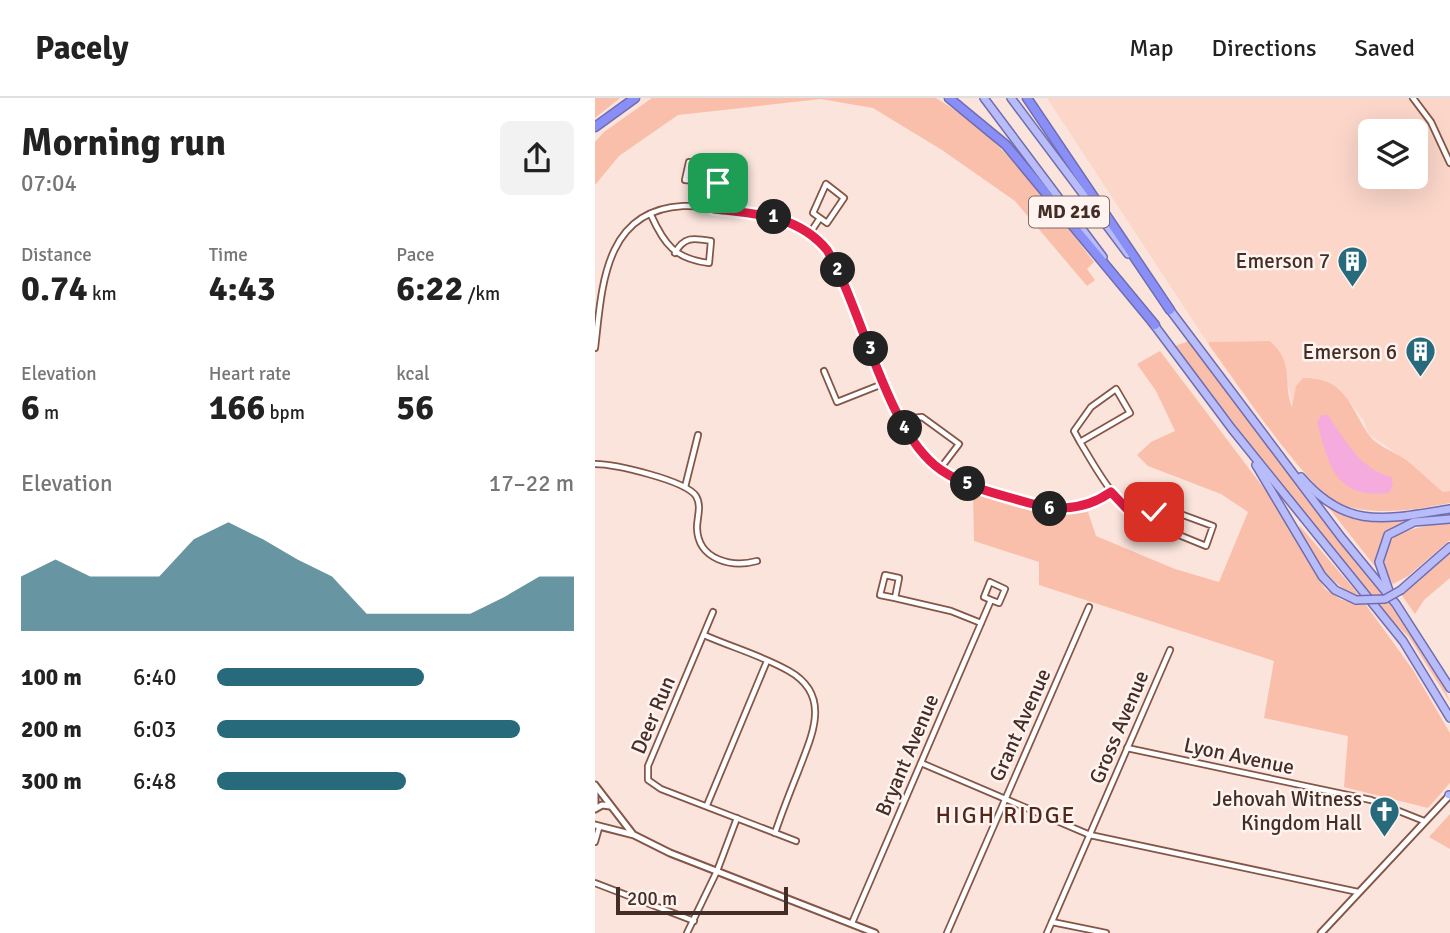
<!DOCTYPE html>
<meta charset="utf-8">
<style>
:root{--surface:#fff;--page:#f2f2f2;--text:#222;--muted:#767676;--line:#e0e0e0;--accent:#276a7c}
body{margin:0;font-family:Signika,sans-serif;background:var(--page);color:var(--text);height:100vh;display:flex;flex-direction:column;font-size:26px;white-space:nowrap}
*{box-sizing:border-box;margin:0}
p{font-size:23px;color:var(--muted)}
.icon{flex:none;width:38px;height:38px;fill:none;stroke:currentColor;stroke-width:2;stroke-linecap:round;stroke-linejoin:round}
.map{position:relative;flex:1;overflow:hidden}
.sheet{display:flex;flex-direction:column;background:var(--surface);width:595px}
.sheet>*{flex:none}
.fabs{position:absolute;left:763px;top:21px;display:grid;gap:14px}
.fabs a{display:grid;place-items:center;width:70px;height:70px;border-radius:10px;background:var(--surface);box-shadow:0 7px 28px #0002;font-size:35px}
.scale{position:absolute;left:21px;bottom:18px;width:172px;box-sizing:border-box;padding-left:7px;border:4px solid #432e27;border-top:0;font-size:19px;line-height:24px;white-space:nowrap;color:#432e27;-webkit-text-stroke:5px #fff3f0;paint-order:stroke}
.pin{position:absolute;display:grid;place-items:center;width:60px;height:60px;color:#fff;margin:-30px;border-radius:14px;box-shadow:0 4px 10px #0006}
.km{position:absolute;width:35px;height:35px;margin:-18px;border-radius:50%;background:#222;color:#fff;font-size:19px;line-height:35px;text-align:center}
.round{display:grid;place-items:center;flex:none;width:74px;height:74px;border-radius:10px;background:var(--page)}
.summary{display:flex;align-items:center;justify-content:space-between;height:119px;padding:0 21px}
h1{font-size:38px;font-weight:700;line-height:52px}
.metrics{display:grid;grid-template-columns:repeat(3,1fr);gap:10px;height:119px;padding:7px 21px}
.metrics div{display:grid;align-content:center}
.metrics b{font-size:35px;font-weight:700}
.metrics small{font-size:19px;font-weight:400}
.metrics p{font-size:19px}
.chart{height:196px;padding:14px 21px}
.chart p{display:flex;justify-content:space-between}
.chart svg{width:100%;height:126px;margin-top:7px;fill:var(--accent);opacity:.7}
ul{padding:0 21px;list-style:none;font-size:23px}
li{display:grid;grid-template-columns:112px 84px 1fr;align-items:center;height:52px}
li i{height:18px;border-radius:9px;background:var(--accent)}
header{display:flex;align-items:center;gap:42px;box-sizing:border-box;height:98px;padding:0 35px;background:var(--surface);border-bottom:2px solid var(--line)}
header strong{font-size:33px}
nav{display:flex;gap:38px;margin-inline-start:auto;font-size:24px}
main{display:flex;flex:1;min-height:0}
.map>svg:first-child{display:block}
</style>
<header>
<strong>Pacely</strong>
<nav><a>Map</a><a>Directions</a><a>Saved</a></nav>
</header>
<main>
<section class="sheet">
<div class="summary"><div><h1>Morning run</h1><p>07:04</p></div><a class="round"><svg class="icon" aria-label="share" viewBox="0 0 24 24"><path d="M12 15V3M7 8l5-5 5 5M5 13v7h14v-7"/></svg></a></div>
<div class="metrics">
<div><p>Distance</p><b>0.74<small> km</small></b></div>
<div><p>Time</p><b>4:43</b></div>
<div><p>Pace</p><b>6:22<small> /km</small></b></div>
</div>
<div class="metrics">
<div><p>Elevation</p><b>6<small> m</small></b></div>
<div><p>Heart rate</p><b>166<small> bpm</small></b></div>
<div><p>kcal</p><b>56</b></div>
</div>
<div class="chart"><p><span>Elevation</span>17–22 m</p>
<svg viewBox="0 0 160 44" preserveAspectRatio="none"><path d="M0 44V25L10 19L20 25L30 25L40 25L50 12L60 6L70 12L80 19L90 25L100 38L110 38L120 38L130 38L140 32L150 25L160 25V44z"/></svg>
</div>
<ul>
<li><b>100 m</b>6:40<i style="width:58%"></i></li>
<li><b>200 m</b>6:03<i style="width:85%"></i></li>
<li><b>300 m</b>6:48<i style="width:53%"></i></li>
</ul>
</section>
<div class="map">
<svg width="855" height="835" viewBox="0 0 855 835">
<rect width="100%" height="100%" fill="#fae4dc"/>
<path fill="#fbd6c9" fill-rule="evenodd" d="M452,0H855V393L848,394L814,364L774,336L769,323L745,291L735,286L717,280L700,301L698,310L694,291L675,243L615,244L614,247ZM775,33H821V79H775Z"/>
<g fill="#f9bfab">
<path d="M0,0H25L0,20Z"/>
<path d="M57,0H341C410,41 451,102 499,164L492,171L500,182L492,188L420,103L347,52L278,10L226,1L83,17L24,58L0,87V44L9,34Z"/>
<path d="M594,243L809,525L847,584L855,604L814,539L798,524L682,381L580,248Z"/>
<path d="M675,243C700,266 687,282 697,309L701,288L708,280C752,280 754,308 774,337C783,350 803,354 815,365C826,374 836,384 848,394L855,393V405C820,412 777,419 743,405C714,393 637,278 614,247V244Z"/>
<path d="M565,253L683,409L730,491L747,502L771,507L818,572L855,635V685L833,710L749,689L753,638L669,620L679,563L444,487V464L379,443L378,395C419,409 450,421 493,414L501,438L580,471L624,484L653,414L626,396L553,368L542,357L556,344L580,333L561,293L542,266Z"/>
<path d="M734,410L769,423L785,424L855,414V418C814,422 784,421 782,471Z"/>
<path d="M855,424V442L813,478L798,486C769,434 819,430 855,424Z"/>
<path d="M704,427L765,498C737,491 711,454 704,427Z"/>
<path d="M855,452V480L829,502L820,516L806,496Z"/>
<path d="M855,716V751L834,739Z"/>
</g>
<path fill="#f5abdd" d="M727,317H733C749,341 766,372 796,379L798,387L794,395C740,401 734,368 722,324Z"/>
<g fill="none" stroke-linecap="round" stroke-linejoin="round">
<defs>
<g id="minor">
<path d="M818,0L836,24L855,65"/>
<path d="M119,111L123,85L90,82L94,64L125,65L123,85"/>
<path d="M56,117C69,146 80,161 114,165L116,143C99,140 89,138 80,155"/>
<path d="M215,135L225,120L232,125L249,100L231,86L218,115L225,120"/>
<path d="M0,250C7,191 8,112 88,108C105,107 123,111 141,114C173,118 204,120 227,147C243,165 251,191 260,213C275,249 290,285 305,321C313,336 321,350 334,362C361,388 438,415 476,411C491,409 503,402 516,394"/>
<path d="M229,273L242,304L290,285"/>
<path d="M305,321L327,319L364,346L345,371"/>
<path d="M485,344L479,333L496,309L521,291L535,315L485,344C504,375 519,406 552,424L561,412L569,410L618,428L611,448L552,424"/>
<path d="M0,366C19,366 90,382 101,398C107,408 102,419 102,430C103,462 137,470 162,463"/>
<path d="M90,389L103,337"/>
<path d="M300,500L285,497L290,477L304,480L300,500L356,513L386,525"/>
<path d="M118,514L53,668V682L66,691L201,743"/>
<path d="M109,537C136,549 168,558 194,573C238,598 216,639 203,674C195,694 187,714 180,735"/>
<path d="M532,650L776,702L829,723"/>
<path d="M326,665L495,737L763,794"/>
<path d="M112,707L172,563"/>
<path d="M0,744L4,730"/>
<path d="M0,785L99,823"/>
<path d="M457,824L511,835"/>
<path d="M257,825L396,502L404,505L410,491L395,484L389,499L396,502"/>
<path d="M92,835L122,773L142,720"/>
<path d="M352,835L494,509"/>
<path d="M452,835L575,552"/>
</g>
<g id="tertiary">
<path d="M0,687L37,735"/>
<path d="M0,708V689"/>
<path d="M0,711L7,707L15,708"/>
<path d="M0,727L39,737L75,755L280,835"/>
<path d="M726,835L855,697"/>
</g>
<g id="primary">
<path d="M389,0L508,159"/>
<path d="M416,0L533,156"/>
<path d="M572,208L746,439L801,506L855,590"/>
<path d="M557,224L637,331L808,543L855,620"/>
<path d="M661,367L727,478L740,492L761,502"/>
<path d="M706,379C752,433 792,421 855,411"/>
<path d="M806,492L855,449"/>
<path d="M794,493L784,464L793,437L819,424L855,421"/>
<path d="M854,697H855"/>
</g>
<g id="motorway">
<path d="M354,0L411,47L560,227"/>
<path d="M432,0L575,212"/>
<path d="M0,29L40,0"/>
</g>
</defs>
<use href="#minor" stroke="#845647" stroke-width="8"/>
<use href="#tertiary" stroke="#845647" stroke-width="9"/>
<use href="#primary" stroke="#706dae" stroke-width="10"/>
<use href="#motorway" stroke="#706dae" stroke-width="11"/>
<use href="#minor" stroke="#fff" stroke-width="4.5"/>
<use href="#tertiary" stroke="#fff" stroke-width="5"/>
<use href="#primary" stroke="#b8bcfa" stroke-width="7"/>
<use href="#motorway" stroke="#898ff7" stroke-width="8"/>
<defs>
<path id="primary-bridge" d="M761,502L790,501L806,492"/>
</defs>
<use href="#primary-bridge" stroke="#706dae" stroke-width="10" stroke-linecap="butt"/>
<use href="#primary-bridge" stroke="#b8bcfa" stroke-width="7"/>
</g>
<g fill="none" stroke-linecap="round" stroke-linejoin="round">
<defs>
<path id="route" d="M123,85L119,111C162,116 203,117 232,152C268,212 291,334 346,372C368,387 394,394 420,401C455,412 484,416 516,394L533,412L552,425L559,414"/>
</defs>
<use href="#route" stroke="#fff" stroke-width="14"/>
<use href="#route" stroke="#e11d48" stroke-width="9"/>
</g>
<defs>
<symbol id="building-pin" viewBox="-11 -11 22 30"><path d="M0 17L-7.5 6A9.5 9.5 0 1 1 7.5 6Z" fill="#276a7c" stroke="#fff3f0"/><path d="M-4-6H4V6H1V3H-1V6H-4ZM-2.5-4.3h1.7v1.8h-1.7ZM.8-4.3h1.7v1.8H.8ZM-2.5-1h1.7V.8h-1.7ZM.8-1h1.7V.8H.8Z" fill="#fff"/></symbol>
<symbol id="church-pin" viewBox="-11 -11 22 30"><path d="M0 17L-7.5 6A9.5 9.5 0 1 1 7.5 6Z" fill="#276a7c" stroke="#fff3f0"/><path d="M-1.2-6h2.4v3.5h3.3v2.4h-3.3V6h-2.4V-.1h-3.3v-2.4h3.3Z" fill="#fff"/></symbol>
</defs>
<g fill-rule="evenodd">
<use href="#building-pin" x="740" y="146" width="35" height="47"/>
<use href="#building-pin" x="808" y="236" width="35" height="47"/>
<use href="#church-pin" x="772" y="696" width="35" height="47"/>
</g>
<g text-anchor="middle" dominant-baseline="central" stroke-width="5" stroke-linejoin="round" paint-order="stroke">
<rect fill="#fff3f0" stroke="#7b6963" stroke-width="2" x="434" y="98.5" width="80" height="31" rx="5"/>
<g font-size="19" font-weight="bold" fill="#432e27">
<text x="474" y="114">MD 216</text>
</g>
<g font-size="21" fill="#432e27" stroke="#fff3f0" text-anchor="end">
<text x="735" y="163">Emerson 7</text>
<text x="802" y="254">Emerson 6</text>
<text x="767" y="701">Jehovah Witness<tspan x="767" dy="24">Kingdom Hall</tspan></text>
</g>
<g font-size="21" fill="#432e27" stroke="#fff3f0">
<text transform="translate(58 617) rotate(-67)">Deer Run</text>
<text transform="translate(425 627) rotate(-66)">Grant Avenue</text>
<text transform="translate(524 629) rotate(-67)">Gross Avenue</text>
<text transform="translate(312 657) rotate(-67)">Bryant Avenue</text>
<text transform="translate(644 658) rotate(12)">Lyon Avenue</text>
</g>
<g font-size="23" letter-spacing="2" fill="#52281a" stroke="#fff3f0">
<text x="411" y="717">HIGH RIDGE</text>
</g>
</g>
</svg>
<div class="fabs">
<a><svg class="icon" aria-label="layers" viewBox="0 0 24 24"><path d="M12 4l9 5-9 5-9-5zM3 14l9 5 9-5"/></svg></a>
</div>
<div class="scale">200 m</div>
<div class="pin" style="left:123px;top:85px;background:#1e9e55"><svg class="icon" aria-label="arrive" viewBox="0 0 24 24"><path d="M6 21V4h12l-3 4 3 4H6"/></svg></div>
<div class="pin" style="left:559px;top:414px;background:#d93025"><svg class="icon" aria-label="check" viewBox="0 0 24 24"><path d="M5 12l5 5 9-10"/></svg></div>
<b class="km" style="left:179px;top:119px">1</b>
<b class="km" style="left:243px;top:172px">2</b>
<b class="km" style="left:276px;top:251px">3</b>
<b class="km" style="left:310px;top:330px">4</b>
<b class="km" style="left:373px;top:386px">5</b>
<b class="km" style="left:455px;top:411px">6</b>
</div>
</main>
